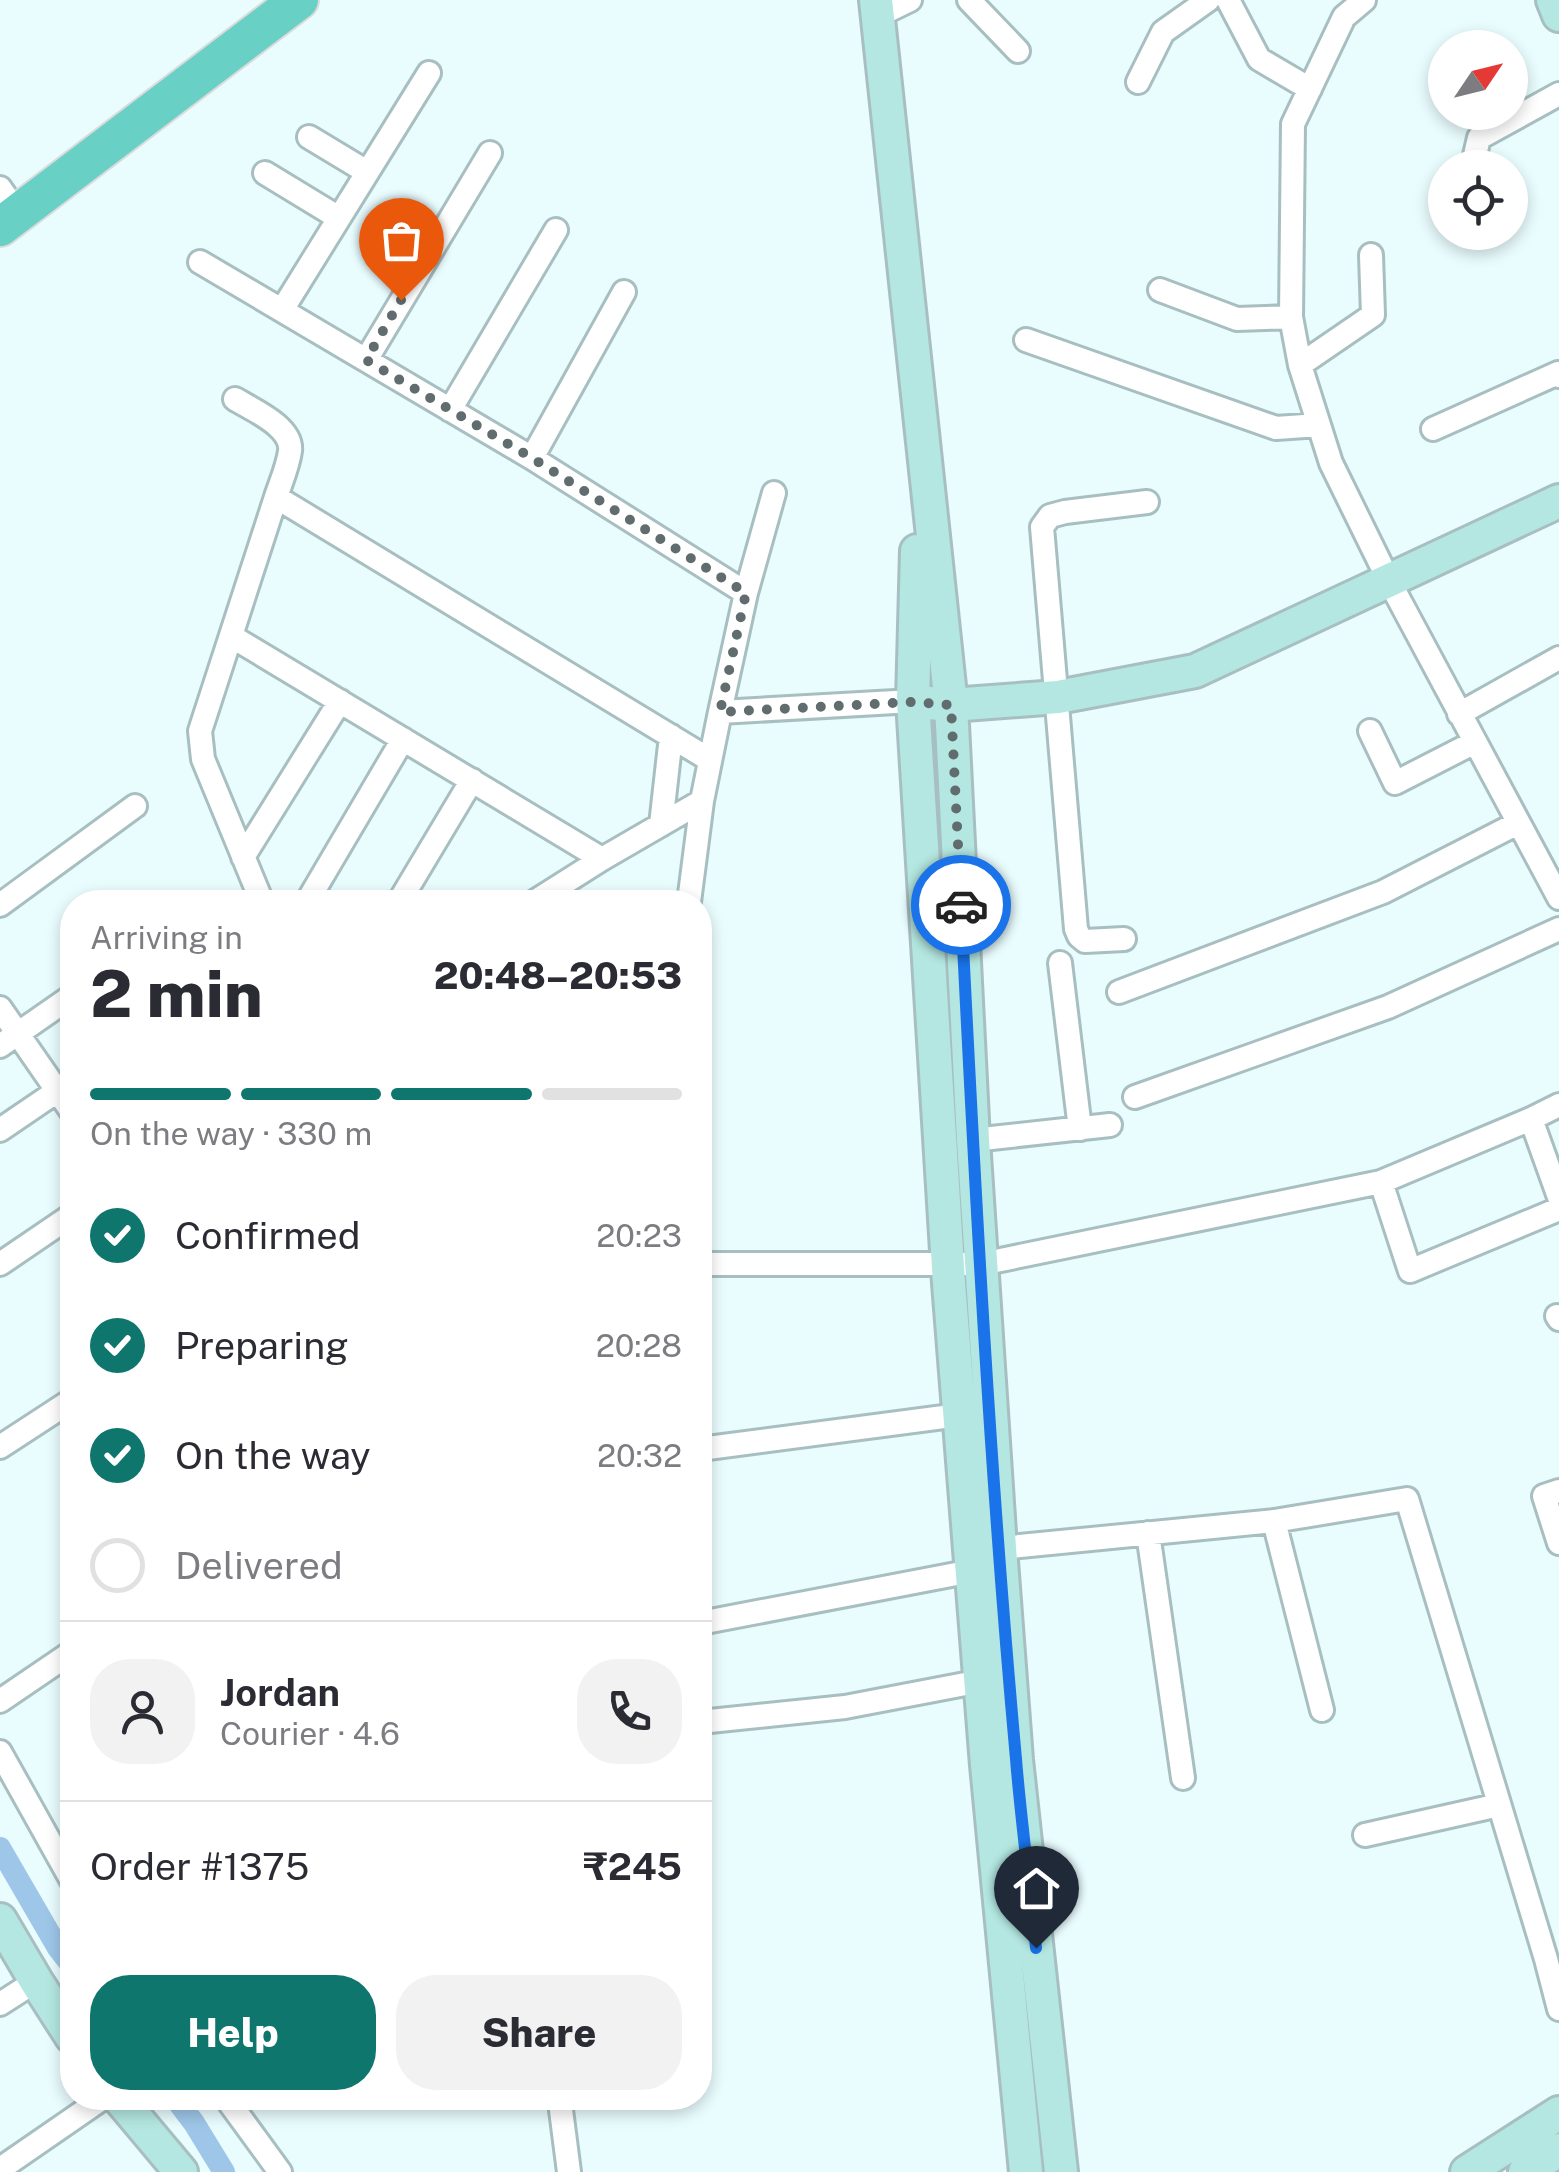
<!DOCTYPE html>
<html lang="en">
<head>
<meta charset="utf-8">
<style>
	body { margin:0; font-family:"Public Sans",sans-serif; background:#f2f2f3; color:#2b2b33; height:100vh; display:flex; flex-direction:column; font-size:38px; white-space:nowrap }
	* { box-sizing:border-box; margin:0 }
	p { font-size:32px; color:#7c7c81 }
	.icon { flex:none; width:55px; height:55px; fill:none; stroke:currentColor; stroke-width:2; stroke-linecap:round; stroke-linejoin:round }
	.map { position:relative; flex:1; overflow:hidden }
	.drawer { position:absolute; left:60px; top:890px; width:652px; height:1220px; display:flex; flex-direction:column; background:#fff; border-radius:40px; box-shadow:0 5px 15px #0003 }
	.drawer>* { flex:none }
	.needle { width:65px; rotate:55deg }
	.buttons { position:absolute; left:1428px; top:30px; display:grid; gap:20px }
	.buttons a { display:grid; place-items:center; width:100px; height:100px; border-radius:50%; background:#fff; box-shadow:0 5px 15px #0003; font-size:50px }
	.pin { position:absolute; display:grid; place-items:center; width:85px; height:85px; color:#fff; margin:-102px -42px; border-radius:50% 50% 50% 0; rotate:-45deg; box-shadow:0 0 10px #0007 }
	.pin .icon { rotate:45deg }
	.courier { position:absolute; display:grid; place-items:center; width:100px; height:100px; margin:-50px; border:8px solid #1a73e8; border-radius:50%; background:#fff; color:#222; box-shadow:0 2px 12px #0007 }
	.overview em { font-style:normal; font-weight:800 }
	.overview div { display:flex; flex-direction:column-reverse }
	.overview { display:flex; align-items:center; justify-content:space-between; height:170px; padding:0 30px }
	h1 { font-size:65px; font-weight:800; line-height:75px }
	.bar { display:grid; grid-template-columns:repeat(4,1fr); gap:15px 10px; align-content:center; height:120px; padding:0 30px }
	.bar i { height:12px; border-radius:8px; background:#e1e1e2 }
	.bar .on { background:#0f766e }
	.bar p { grid-column:span 4 }
	.line { display:flex; align-items:center; gap:25px; padding:0 30px; border-top:2px solid #e1e1e2 }
	.line div { flex:1 }
	.round { display:grid; place-items:center; flex:none; width:105px; height:105px; border-radius:40px; background:#f2f2f3 }
	ol { padding:0 30px; list-style:none }
	li { display:flex; align-items:center; gap:30px; height:110px }
	li p { margin-inline-start:auto }
	li .icon { padding:10px; border-radius:50%; background:#0f766e; color:#fff; stroke-width:4 }
	li:last-child { color:#7c7c81 }
	li i { width:55px; height:55px; border:5px solid #e1e1e2; border-radius:50% }
	.primary-button { display:flex; gap:20px; margin-top:auto; padding:20px 30px }
	.primary-button a { flex:1; height:115px; border-radius:40px; background:#0f766e; color:#fff; font-size:40px; font-weight:800; line-height:115px; text-align:center }
	.primary-button a+a { background:#f2f2f3; color:#2b2b33 }
	.map>svg:first-child { display:block }
	.lines { fill:none; stroke-linecap:round; stroke-linejoin:round }
	.canal { stroke:#9ec6e8; stroke-width:22 }
	.street-casing { stroke:#a8bfc1; stroke-width:28 }
	.secondary-casing { stroke:#a8bfc1; stroke-width:38 }
	.primary-casing { stroke:#dadbdb; stroke-width:42 }
	.street { stroke:#fff; stroke-width:22 }
	.secondary { stroke:#b4e7e1; stroke-width:32 }
	.primary { stroke:#68d0c4; stroke-width:38 }
	.done { stroke:#606c6e; stroke-width:10; stroke-dasharray:0 18 }
	.route { stroke:#1a73e8; stroke-width:12 }
</style>
</head>
<body>
<div class="map">
<svg width="1559" height="2172" viewBox="0 0 1559 2172">
	<rect width="100%" height="100%" fill="#e9fcfe"/>
	<g class="lines">
		<path class="canal" d="M 0,1848 L 58,1948 L 72,1966
			M 175,2098 L 194,2123 L 224,2172"/>
		<defs>
			<path id="street" d="M 969,0 L 1018,51
				M 1228,0 L 1259,59 L 1310,89
				M 1364,0 L 1344,17 L 1293,124 L 1291,317 L 1300,365 L 1331,463 L 1388,579 L 1559,898
				M 877,16 L 910,0
				M 1138,82 L 1163,32 L 1208,0
				M 309,137 L 367,172
				M 1472,168 L 1479,138 L 1559,94
				M 265,173 L 339,218
				M 0,188 L 7,198
				M 200,262 L 532,458 L 746,593
				M 1160,290 L 1237,319 L 1291,317
				M 282,310 L 429,73
				M 1026,340 L 1276,428 L 1319,425
				M 366,360 L 490,153
				M 1300,365 L 1373,315 L 1371,255
				M 235,399 C 253,410 293,427 290,451 C 288,466 281,482 276,497
				M 450,410 L 556,230
				M 1433,429 L 1558,373 L 1559,376
				M 532,458 L 624,292
				M 231,636 L 602,859
				M 720,712 L 746,593 L 774,493
				M 1459,714 L 1559,658
				M 1370,731 L 1395,783 L 1475,742
				M 661,825 L 671,736
				M 243,857 L 340,701
				M 262,902 L 203,759 L 200,731 L 276,497 L 710,760
				M 307,902 L 403,739
				M 399,902 L 472,780
				M 534,902 L 602,859 L 702,801
				M 689,902 L 702,801 L 720,712 L 913,701
				M 0,905 L 135,806
				M 1124,939 L 1085,941 L 1079,936 L 1076,929 L 1042,527 L 1050,516 L 1065,512 L 1147,502
				M 1060,963 L 1080,1129
				M 1119,992 L 1383,892 L 1518,823
				M 0,1008 L 72,1112
				M 0,1046 L 72,996
				M 1135,1097 L 1388,1007 L 1559,929
				M 1531,1119 L 1559,1197
				M 0,1130 L 72,1081
				M 973,1140 L 1110,1125
				M 1381,1182 L 1410,1271 L 1559,1209
				M 0,1264 L 72,1215
				M 700,1264 L 981,1264 L 1381,1182 L 1531,1119 L 1559,1105
				M 1557,1316 L 1559,1319
				M 0,1447 L 72,1400
				M 700,1449 L 959,1415
				M 1559,1491 L 1544,1496 L 1559,1543
				M 1274,1521 L 1322,1710
				M 1148,1533 L 1183,1778
				M 1000,1548 L 1274,1521 L 1407,1499 L 1546,1959 L 1559,2009
				M 700,1623 L 972,1571
				M 0,1701 L 72,1652
				M 700,1722 L 845,1707 L 981,1681
				M 0,1752 L 72,1881
				M 1365,1835 L 1499,1805
				M 0,2004 L 36,1981
				M 226,2098 L 280,2172
				M 562,2098 L 561,2110 L 569,2172
				M 0,2169 L 103,2098"/>
			<path id="secondary" d="M 876,0 L 951,705 L 973,1140 L 1000,1548 L 1016,1760 L 1061,2172
				M 1553,0 L 1559,15
				M 917,551 L 913,701 L 949,1283 L 987,1765 L 1026,2172
				M 929,703 L 951,705 L 1058,697 L 1195,671 L 1559,501
				M 0,1920 L 36,1981 L 72,2037
				M 119,2098 L 181,2172
				M 1467,2172 L 1559,2113
				M 1525,2172 L 1559,2150"/>
			<path id="primary" d="M 0,227 L 299,0"/>
		</defs>
		<use href="#street" class="street-casing"/>
		<use href="#secondary" class="secondary-casing"/>
		<use href="#primary" class="primary-casing"/>
		<use href="#street" class="street"/>
		<use href="#secondary" class="secondary"/>
		<use href="#primary" class="primary"/>
	</g>
	<g class="lines">
		<path class="done" d="M 401,300 L 366,360 L 532,458 L 746,593 L 720,712 L 913,702 L 951,705 L 961,905"/>
		<path class="route" d="M 961,905 C 975,1190 990,1475 1016,1759 C 1021,1822 1030,1885 1036,1948"/>
	</g>
</svg>
<div class="buttons">
<a><svg class="needle" viewBox="-14 -14 28 28"><path d="M0-13l5 13h-10z" fill="#e53935"/><path d="M0 13l5-13h-10z" fill="#7c7c81"/></svg></a>
<a><svg class="icon" aria-label="locate" viewBox="0 0 24 24"><circle cx="12" cy="12" r="6"/><path d="M12 2v4M12 18v4M2 12h4M18 12h4"/></svg></a>
</div>
<div class="pin" style="left:401px;top:300px;background:#ea580c"><svg class="icon" aria-label="bag" viewBox="0 0 24 24"><path d="M5 8h14l-1 12H6zM9 8a3 3 0 0 1 6 0"/></svg></div>
<div class="pin" style="left:1036px;top:1948px;background:#1f2937"><svg class="icon" aria-label="home" viewBox="0 0 24 24"><path d="M3 11l9-7 9 7M6 9v11h12V9"/></svg></div>
<div class="courier" style="left:961px;top:905px"><svg class="icon" aria-label="car" viewBox="0 0 24 24"><path d="M5 17H2v-5l4-1 3-4h7l3 4 3 1v5h-3M9 17h6M6 11h13"/><circle cx="7" cy="17" r="2"/><circle cx="17" cy="17" r="2"/></svg></div>
<section class="drawer">
<div class="overview"><div><h1>2 min</h1><p>Arriving in</p></div><em>20:48–20:53</em></div>
<div class="bar"><i class="on"></i><i class="on"></i><i class="on"></i><i></i><p>On the way · 330 m</p></div>
<ol>
<li><svg class="icon" aria-label="check" viewBox="0 0 24 24"><path d="M5 12l5 5 9-10"/></svg>Confirmed<p>20:23</p></li>
<li><svg class="icon" aria-label="check" viewBox="0 0 24 24"><path d="M5 12l5 5 9-10"/></svg>Preparing<p>20:28</p></li>
<li><svg class="icon" aria-label="check" viewBox="0 0 24 24"><path d="M5 12l5 5 9-10"/></svg>On the way<p>20:32</p></li>
<li><i></i>Delivered</li>
</ol>
<div class="line" style="height:180px"><a class="round"><svg class="icon" aria-label="person" viewBox="0 0 24 24"><circle cx="12" cy="8" r="4"/><path d="M4 21q1-7 8-7t8 7"/></svg></a><div><b>Jordan</b><p>Courier · 4.6</p></div><a class="round"><svg class="icon" aria-label="phone" viewBox="0 0 24 24"><path d="M5 4h4l2 5-3 2q2 4 5 5l2-3 5 2v4C11 20 4 13 5 4z"/></svg></a></div>
<div class="line" style="height:130px"><div>Order #1375</div><b>₹245</b></div>
<div class="primary-button"><a>Help</a><a>Share</a></div>
</section>
</div>
</body>
</html>
